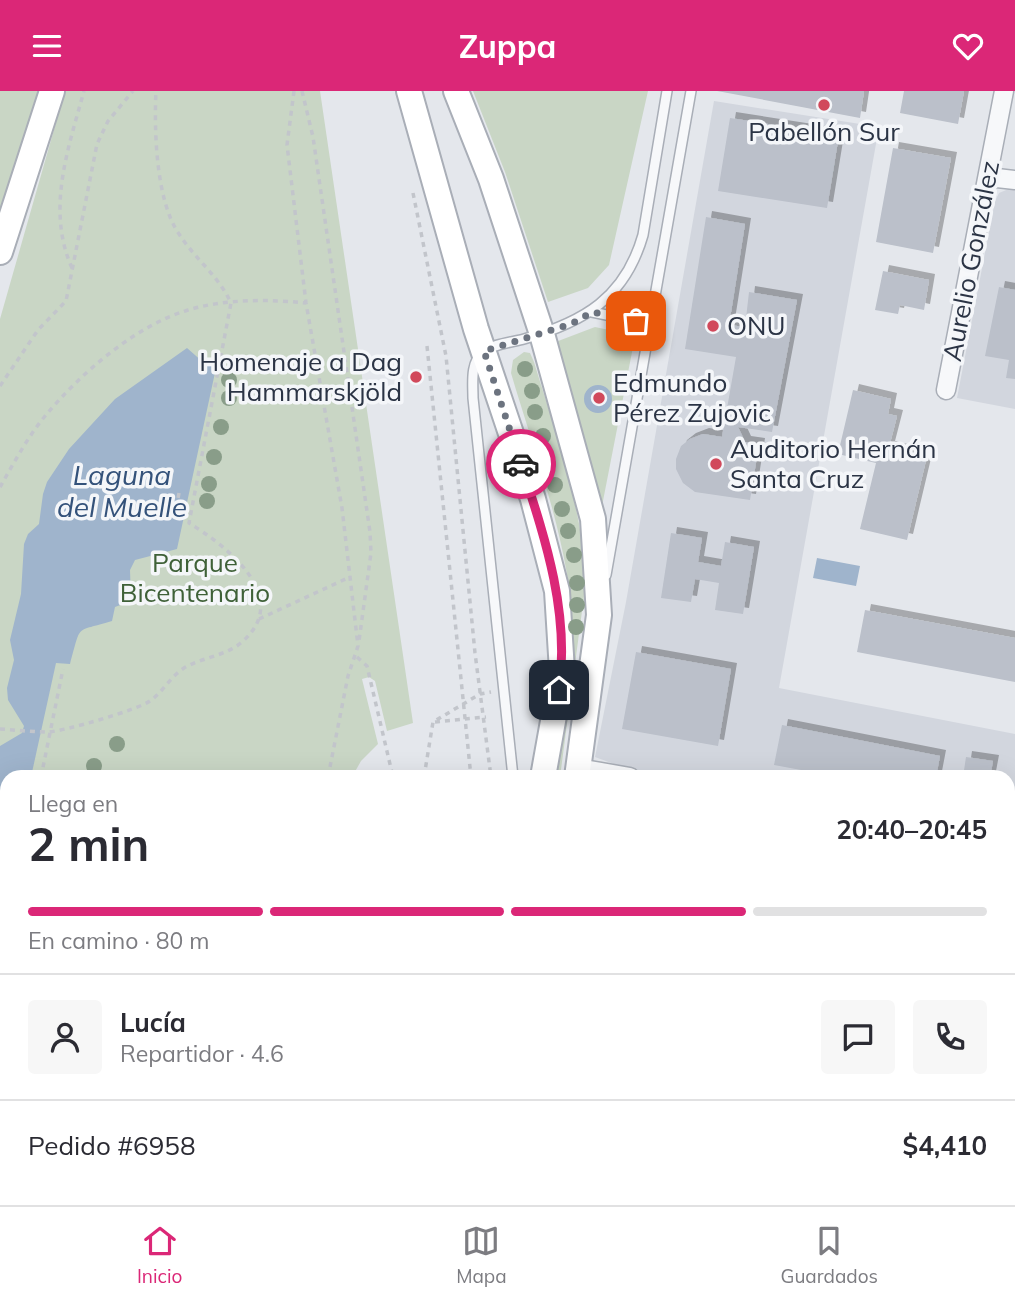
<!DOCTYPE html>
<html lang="es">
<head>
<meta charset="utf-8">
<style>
	body { margin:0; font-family:Mulish,sans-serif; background:#f7f7f7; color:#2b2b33; height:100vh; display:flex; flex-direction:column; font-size:26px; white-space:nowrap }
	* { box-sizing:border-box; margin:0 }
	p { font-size:23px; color:#7c7c81 }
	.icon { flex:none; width:38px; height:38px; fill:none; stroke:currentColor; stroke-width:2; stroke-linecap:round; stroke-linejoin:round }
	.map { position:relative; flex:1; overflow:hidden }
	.side { position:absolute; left:0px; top:679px; width:1015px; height:436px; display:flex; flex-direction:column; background:#fff; border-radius:21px 21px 0 0; box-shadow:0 7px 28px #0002 }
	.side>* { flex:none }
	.pin { position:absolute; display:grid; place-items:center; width:60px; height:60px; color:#fff; margin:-30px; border-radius:14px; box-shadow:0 4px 10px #0006 }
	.courier { position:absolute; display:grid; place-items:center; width:70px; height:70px; margin:-35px; border:5px solid #db2777; border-radius:50%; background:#fff; color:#222; box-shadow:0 2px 9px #0007 }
	.head em { font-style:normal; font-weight:700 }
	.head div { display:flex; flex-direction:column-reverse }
	.head { display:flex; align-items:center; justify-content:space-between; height:119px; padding:0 28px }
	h1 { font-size:46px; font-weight:700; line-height:52px }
	.bar { display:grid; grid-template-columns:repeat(4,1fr); gap:10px 7px; align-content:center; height:84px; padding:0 28px }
	.bar i { height:9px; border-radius:5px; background:#e1e1e2 }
	.bar .current { background:#db2777 }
	.bar p { grid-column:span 4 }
	.line { display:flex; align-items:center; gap:18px; padding:0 28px; border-top:2px solid #e1e1e2 }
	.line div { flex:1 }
	.round { display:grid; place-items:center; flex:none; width:74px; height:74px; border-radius:7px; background:#f7f7f7 }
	header { display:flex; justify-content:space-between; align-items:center; height:91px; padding:0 28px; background:#db2777; color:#fff; font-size:32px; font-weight:700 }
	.tabs { display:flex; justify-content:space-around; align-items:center; height:98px; border-top:2px solid #e1e1e2; background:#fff; font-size:19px; color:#7c7c81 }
	.tabs a { display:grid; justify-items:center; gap:4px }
	.tabs .current { color:#db2777 }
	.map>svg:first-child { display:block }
	.built { fill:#d2d6de }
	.green { fill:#c9d6c5 }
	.water { fill:#9fb4cc }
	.building { fill:#bbc0ca; filter:url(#shadow) }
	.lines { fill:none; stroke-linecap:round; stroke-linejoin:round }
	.lane-casing { stroke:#a9aeb7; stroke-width:12 }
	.street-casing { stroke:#a9aeb7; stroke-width:21 }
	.secondary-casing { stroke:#a9aeb7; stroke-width:28 }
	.primary-casing { stroke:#a3abb8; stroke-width:30 }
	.highway-casing { stroke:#8b94a3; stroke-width:35 }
	.path { stroke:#c2c5cb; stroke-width:3.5; stroke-dasharray:5 5; stroke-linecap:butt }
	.lane { stroke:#f7f8fa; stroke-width:9 }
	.street { stroke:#f7f8fa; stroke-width:18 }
	.secondary { stroke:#fff; stroke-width:24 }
	.primary { stroke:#fff; stroke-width:26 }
	.highway { stroke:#fff; stroke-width:32 }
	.tree { fill:#899d89 }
	.done { stroke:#6c737f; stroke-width:7; stroke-dasharray:0 12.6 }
	.route { stroke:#db2777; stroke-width:9 }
	.poi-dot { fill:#d1495b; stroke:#f4f6f9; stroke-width:2.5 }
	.labels { text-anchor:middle; stroke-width:7; stroke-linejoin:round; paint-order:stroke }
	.poi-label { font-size:26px; fill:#2b3445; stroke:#f4f6f9; text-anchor:start }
	.street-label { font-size:26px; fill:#2b3445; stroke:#f4f6f9 }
	.park-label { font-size:26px; fill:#3f6138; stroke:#f4f6f9 }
	.water-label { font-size:28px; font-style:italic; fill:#34527a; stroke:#f4f6f9 }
</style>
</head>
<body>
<header><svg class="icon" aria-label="menu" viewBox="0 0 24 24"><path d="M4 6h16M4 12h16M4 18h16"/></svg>Zuppa<svg class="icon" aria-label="heart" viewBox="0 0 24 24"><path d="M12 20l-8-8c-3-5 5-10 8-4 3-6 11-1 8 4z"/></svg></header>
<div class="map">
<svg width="1015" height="1114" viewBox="0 0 1015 1114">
	<defs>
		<filter id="shadow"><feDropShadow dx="6" dy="-6" stdDeviation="0" flood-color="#0004"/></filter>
	</defs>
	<rect width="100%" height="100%" fill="#e4e7ec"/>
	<path class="built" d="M 714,10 L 879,36 L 779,597 L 1015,643 L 1015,795 L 1008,788 L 1008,686 L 676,686 L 625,677 L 595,666 L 626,511 Z
		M 1011,97 L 1015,98 L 1015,318 L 957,307 L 995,110 L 999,102 Z"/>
	<path class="green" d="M 0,0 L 41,0 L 0,133 Z
		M 65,0 L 320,0 L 413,632 L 387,640 L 375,590 L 369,586 L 362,588 L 378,653 L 361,670 L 352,686 L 7,686 L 7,997 L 0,992 L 0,228 Z
		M 473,0 L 648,0 L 609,174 L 588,197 L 548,211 L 505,81 Z
		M 595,236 L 623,242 L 633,256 L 602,415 L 553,252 Z
		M 524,261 L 530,262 L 534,271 C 556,343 582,415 586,490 L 560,686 L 552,686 C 560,639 572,591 572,542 C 573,461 534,361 511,282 L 513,269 Z
		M 0,1042 L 7,1047 L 7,1108 L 97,1108 L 106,1114 L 0,1114 Z
		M 174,1108 L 386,1108 L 385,1114 L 184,1114 Z"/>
	<path class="water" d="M 187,257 L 204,272 L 216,277 L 177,458 L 135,469 L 130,479 L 131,510 L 115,516 L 112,530 C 74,542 82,531 70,573 L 56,572 L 31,686 L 7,686 L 7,792 L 0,824 L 0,655 L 22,642 L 24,635 L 8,609 L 7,597 L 14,569 L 10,549 L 21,503 L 24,453 L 28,443 L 39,433 L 43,403 L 47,391 L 69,358 L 115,308 Z
		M584 308a14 14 0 1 1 28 0a14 14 0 1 1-28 0Z
		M 817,467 L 860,475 L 856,495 L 813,487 Z"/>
	<path class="building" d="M 717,0 L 864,0 L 860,27 Z
		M 904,0 L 964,0 L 958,33 L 900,22 Z
		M 730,27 L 839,44 L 827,117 L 718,100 Z
		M 893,57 L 951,67 L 933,162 L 876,151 Z
		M 706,126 L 745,133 L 729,234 L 745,236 L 749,201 L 797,209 L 772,341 L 738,336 L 745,351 L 759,353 L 750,409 L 695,401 L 683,392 L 676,378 L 676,368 L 681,355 L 690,348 L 703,343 L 722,346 L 736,266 L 685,258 Z
		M 883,180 L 929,189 L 924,219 L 900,214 L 898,223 L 875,219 Z
		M 999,196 L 1015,199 L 1015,288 L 1006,287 L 1009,269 L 985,265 Z
		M 853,299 L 891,308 L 888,323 L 897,325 L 889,356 L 927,365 L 907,449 L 860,438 L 876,372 L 838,363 Z
		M 671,442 L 702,447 L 698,471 L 721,475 L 725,451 L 754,456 L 743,523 L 715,519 L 719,492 L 695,488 L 691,511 L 661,507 Z
		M 865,519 L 1015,547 L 1015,591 L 857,561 Z
		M 636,561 L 731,578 L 718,655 L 622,638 Z
		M 782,634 L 940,665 L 936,686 L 839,686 L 774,674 Z
		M 966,666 L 993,670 L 990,686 L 963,686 Z
		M 1008,1033 L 1015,1045 L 1015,1062 L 1008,1066 Z"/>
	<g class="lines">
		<defs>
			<path id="lane" d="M 592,221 L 650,233
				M 606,484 L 691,0
				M 513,686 L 473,307 C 473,292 470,272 483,261 C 492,253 513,251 524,248 C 584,231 625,207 643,144 L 667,0"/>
			<path id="street" d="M 988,86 L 1015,89
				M 946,299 L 1004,0
				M 578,677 L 630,686
				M 1008,798 L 1015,806"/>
			<path id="secondary" d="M 409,0 L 476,238 L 533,408 L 557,500 L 562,580 L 543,686
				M 456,0 L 491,88 L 542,243 L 593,428 L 599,524 L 577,686
				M 0,161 L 52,0
				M 570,1108 L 571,1114
				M 598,1108 L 600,1114"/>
			<path id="primary" d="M 1008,888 L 1015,881
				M 1008,922 L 1015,915
				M 749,1114 L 758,1108
				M 812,1114 L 818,1108"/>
			<path id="highway" d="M 0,1020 L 7,1025
				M 121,1108 L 130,1114"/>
		</defs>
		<use href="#lane" class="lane-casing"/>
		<use href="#street" class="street-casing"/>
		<use href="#secondary" class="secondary-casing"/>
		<use href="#primary" class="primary-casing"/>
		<use href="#highway" class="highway-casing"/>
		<path class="path" d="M 294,0 L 287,54 L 306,212 L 342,417 L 358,555 L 348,585 L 328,686
			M 302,0 L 313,46 L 370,441 L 371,462 L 359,550
			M 413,102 L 446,265 L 475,562 L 491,686
			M 72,177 C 46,119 68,58 84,0
			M 427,255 L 471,686
			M 0,295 L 38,239 L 66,210 L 97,53 L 108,30 L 133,0
			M 0,396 C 14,372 28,345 46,324 C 81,282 135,235 188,219 C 224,208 269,208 306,212
			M 179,402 L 176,418 L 190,421
			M 259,528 L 350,486
			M 357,566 L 367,575 L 393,686
			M 435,631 L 486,626
			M 0,638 C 16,639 32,641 48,641 C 65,640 137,619 150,610 C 163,601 170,586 184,577 C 203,566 226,565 242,551 C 294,506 225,454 189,432 L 231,212 C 218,184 195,168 179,143 C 156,110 154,40 156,0
			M 41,686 L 63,578
			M 424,686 L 433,631 L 480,603 L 491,601
			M 0,880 L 7,846
			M 463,1108 L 464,1114
			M 494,1114 L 496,1108"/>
		<use href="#lane" class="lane"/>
		<use href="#street" class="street"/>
		<use href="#secondary" class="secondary"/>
		<use href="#primary" class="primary"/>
		<use href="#highway" class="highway"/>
	</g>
	<g class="tree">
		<circle cx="525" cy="278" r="8"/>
		<circle cx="229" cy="289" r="8"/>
		<circle cx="532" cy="300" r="8"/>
		<circle cx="229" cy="307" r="8"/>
		<circle cx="535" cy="321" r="8"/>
		<circle cx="221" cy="336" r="8"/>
		<circle cx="543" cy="345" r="8"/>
		<circle cx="214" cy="366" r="8"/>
		<circle cx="548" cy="373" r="8"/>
		<circle cx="209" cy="393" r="8"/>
		<circle cx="555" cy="394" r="8"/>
		<circle cx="207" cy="410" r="8"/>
		<circle cx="562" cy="418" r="8"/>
		<circle cx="568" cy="440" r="8"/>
		<circle cx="574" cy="464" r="8"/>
		<circle cx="577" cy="492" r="8"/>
		<circle cx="577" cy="514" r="8"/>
		<circle cx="576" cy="536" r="8"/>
		<circle cx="117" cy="653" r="8"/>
		<circle cx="94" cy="675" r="8"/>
	</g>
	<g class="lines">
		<path class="done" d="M 521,373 L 484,260 L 571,233 L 592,221 L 636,230"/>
		<path class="route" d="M 521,373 C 545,447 570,521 559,599"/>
	</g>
	<g class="poi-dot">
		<circle cx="824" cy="14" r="7"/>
		<circle cx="713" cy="235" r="7"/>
		<circle cx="416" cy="286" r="7"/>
		<circle cx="599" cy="307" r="7"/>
		<circle cx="716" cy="373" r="7"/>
	</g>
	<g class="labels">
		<g class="poi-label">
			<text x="824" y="50" text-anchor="middle">Pabellón Sur</text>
			<text x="727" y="244">ONU</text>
			<text x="402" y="280" text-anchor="end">Homenaje a Dag<tspan x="402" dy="30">Hammarskjöld</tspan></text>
			<text x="613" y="301">Edmundo<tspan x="613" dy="30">Pérez Zujovic</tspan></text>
			<text x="730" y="367">Auditorio Hernán<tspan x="730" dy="30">Santa Cruz</tspan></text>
		</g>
		<g class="street-label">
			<text transform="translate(971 170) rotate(-79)" y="9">Aurelio González</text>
		</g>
		<g class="park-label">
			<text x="195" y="481">Parque<tspan x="195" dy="30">Bicentenario</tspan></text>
		</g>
		<g class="water-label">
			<text x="122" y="394">Laguna<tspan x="122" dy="32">del Muelle</tspan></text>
		</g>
	</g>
</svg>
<div class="pin" style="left:636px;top:230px;background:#ea580c"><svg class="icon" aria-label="bag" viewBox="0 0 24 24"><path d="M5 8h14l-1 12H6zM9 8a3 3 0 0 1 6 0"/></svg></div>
<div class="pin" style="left:559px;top:599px;background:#1f2937"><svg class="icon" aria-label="home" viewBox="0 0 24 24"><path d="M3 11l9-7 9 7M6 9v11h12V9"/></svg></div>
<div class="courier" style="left:521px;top:373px"><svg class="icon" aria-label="car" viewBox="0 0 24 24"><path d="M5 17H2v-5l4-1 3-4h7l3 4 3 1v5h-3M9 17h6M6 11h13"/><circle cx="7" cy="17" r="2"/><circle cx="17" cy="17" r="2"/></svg></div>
<section class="side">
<div class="head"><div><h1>2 min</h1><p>Llega en</p></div><em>20:40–20:45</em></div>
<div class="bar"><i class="current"></i><i class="current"></i><i class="current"></i><i></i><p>En camino · 80 m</p></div>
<div class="line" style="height:126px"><a class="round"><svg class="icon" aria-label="person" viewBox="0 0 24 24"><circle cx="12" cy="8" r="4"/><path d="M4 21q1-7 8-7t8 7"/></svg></a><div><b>Lucía</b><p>Repartidor · 4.6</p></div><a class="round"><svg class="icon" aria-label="chat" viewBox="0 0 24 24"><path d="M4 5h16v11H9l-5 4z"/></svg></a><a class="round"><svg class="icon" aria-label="phone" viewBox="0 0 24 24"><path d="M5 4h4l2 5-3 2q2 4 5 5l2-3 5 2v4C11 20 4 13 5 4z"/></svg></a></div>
<div class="line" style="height:91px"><div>Pedido #6958</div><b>$4,410</b></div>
</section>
</div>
<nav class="tabs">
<a class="current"><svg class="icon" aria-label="home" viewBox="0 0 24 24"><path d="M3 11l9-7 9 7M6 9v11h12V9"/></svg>Inicio</a>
<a><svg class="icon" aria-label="map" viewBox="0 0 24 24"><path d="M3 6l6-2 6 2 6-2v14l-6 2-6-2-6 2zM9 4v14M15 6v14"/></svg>Mapa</a>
<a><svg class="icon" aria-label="saved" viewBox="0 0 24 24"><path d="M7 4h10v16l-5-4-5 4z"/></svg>Guardados</a>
</nav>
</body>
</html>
